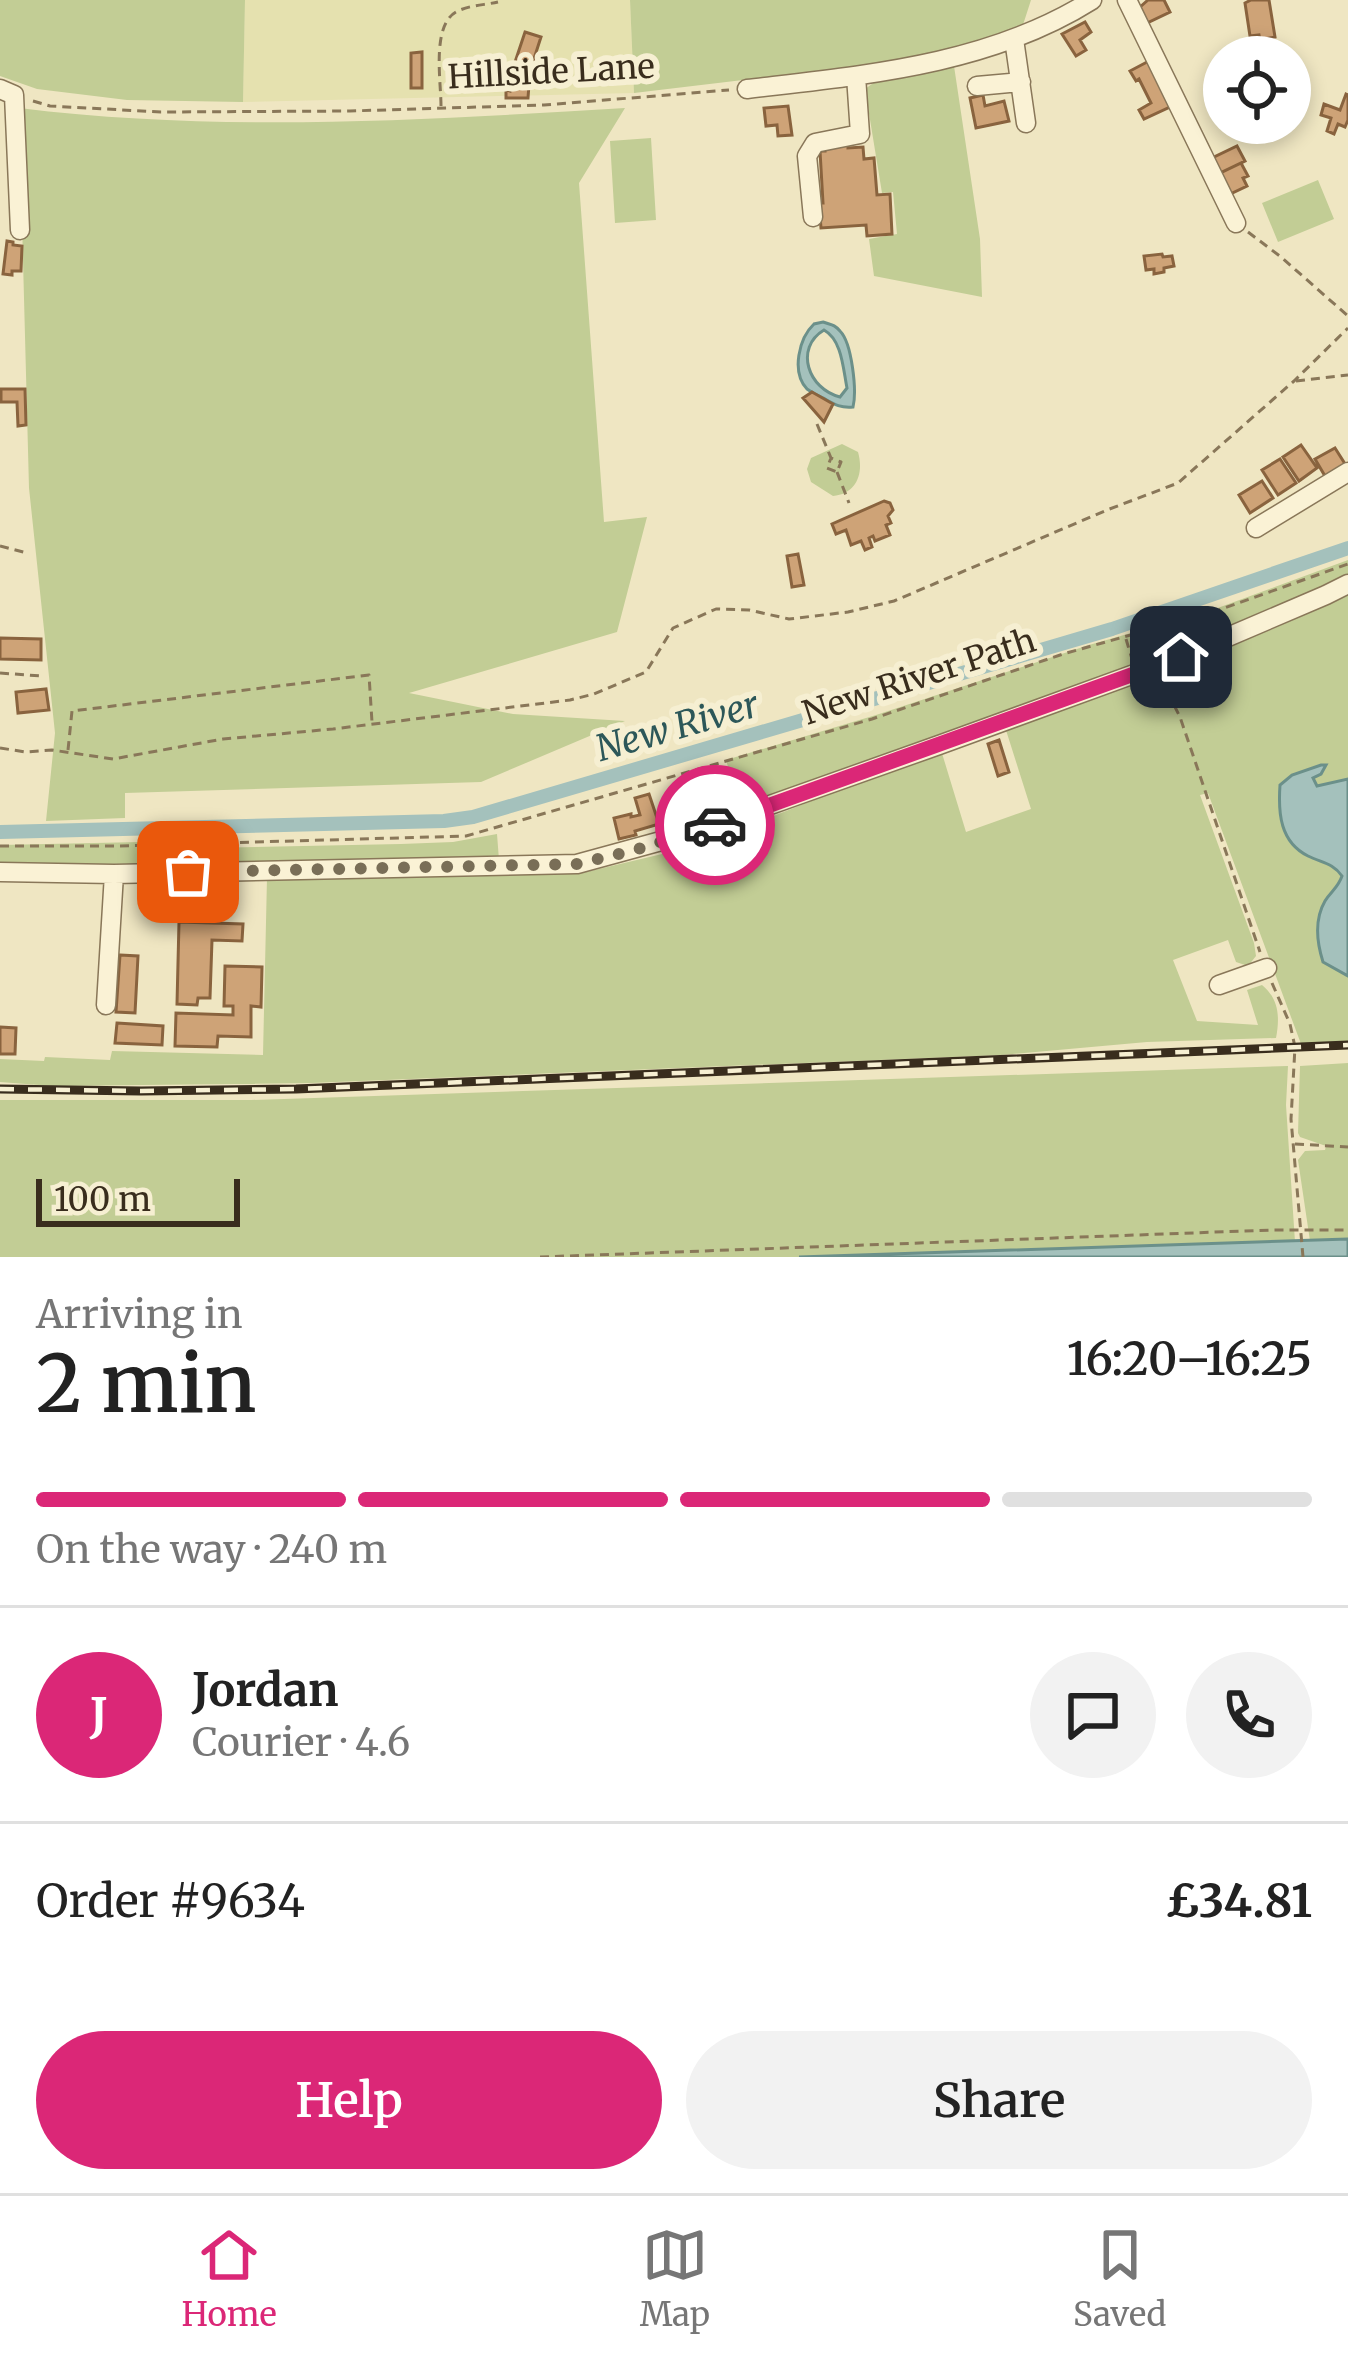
<!DOCTYPE html>
<html lang="en">
<head>
<meta charset="utf-8">
<style>
	body { margin:0; font-family:Merriweather,serif; background:#f2f2f2; color:#222; height:100vh; display:flex; flex-direction:column; font-size:45px; white-space:nowrap }
	* { box-sizing:border-box; margin:0 }
	p { font-size:39px; color:#767676 }
	.icon { flex:none; width:66px; height:66px; fill:none; stroke:currentColor; stroke-width:2; stroke-linecap:round; stroke-linejoin:round }
	.map { position:relative; height:1257px; overflow:hidden }
	.details { display:flex; flex-direction:column; background:#fff; flex:1 }
	.details>* { flex:none }
	.controls { position:absolute; left:1203px; top:36px; display:grid; gap:24px }
	.controls a { display:grid; place-items:center; width:108px; height:108px; border-radius:50%; background:#fff; box-shadow:0 6px 18px #0003; font-size:60px }
	.scale { position:absolute; left:36px; bottom:30px; width:204px; box-sizing:border-box; padding-left:12px; border:6px solid #392d1d; border-top:0; font-size:33px; line-height:42px; white-space:nowrap; color:#392d1d; -webkit-text-stroke:9px #f6efd2; paint-order:stroke }
	.pin { position:absolute; display:grid; place-items:center; width:102px; height:102px; color:#fff; margin:-51px; border-radius:24px; box-shadow:0 6px 18px #0006 }
	.courier { position:absolute; display:grid; place-items:center; width:120px; height:120px; margin:-60px; border:9px solid #db2777; border-radius:50%; background:#fff; color:#222; box-shadow:0 3px 15px #0007 }
	.overview em { font-style:normal; font-weight:600 }
	.overview div { display:flex; flex-direction:column-reverse }
	.overview { display:flex; align-items:center; justify-content:space-between; height:204px; padding:0 36px }
	h1 { font-size:78px; font-weight:600; line-height:90px }
	.bar { display:grid; grid-template-columns:repeat(4,1fr); gap:18px 12px; align-content:center; height:144px; padding:0 36px }
	.bar i { height:15px; border-radius:9px; background:#e0e0e0 }
	.bar .selected { background:#db2777 }
	.bar p { grid-column:span 4 }
	.line { display:flex; align-items:center; gap:30px; padding:0 36px; border-top:3px solid #e0e0e0 }
	.line div { flex:1 }
	.round { display:grid; place-items:center; flex:none; width:126px; height:126px; border-radius:63px; background:#f2f2f2 }
	.action { display:flex; gap:24px; margin-top:auto; padding:24px 36px }
	.action a { flex:1; height:138px; border-radius:72px; background:#db2777; color:#fff; font-size:48px; font-weight:600; line-height:138px; text-align:center }
	.action a+a { background:#f2f2f2; color:#222 }
	.dock { display:flex; justify-content:space-around; align-items:center; height:168px; border-top:3px solid #e0e0e0; background:#fff; font-size:33px; color:#767676 }
	.dock a { display:grid; justify-items:center; gap:6px }
	.dock .selected { color:#db2777 }
	.map>svg:first-child { display:block }
	.farmland { fill:#e5e1af }
	.green { fill:#c2cd95 }
	.water { fill:#a4c1bc; stroke:#6b908a; stroke-width:3; fill-rule:evenodd }
	.lines { fill:none; stroke-linecap:round; stroke-linejoin:round }
	.canal { stroke:#a4c1bc; stroke-width:14 }
	.building { fill:#cea377; stroke:#89633e; stroke-width:3 }
	.minor-casing { stroke:#897759; stroke-width:21 }
	.path { stroke:#897759; stroke-width:3; stroke-dasharray:9 6; stroke-linecap:butt }
	.minor { stroke:#faf2d5; stroke-width:18 }
	.rail-casing { stroke:#392d1d; stroke-width:9 }
	.rail { stroke:#f6efd2; stroke-width:4.5; stroke-dasharray:14; stroke-linecap:butt }
	.done { stroke:#796e57; stroke-width:12; stroke-dasharray:0 21.6 }
	.route { stroke:#db2777; stroke-width:15 }
	.labels { text-anchor:middle; stroke-width:12; stroke-linejoin:round; paint-order:stroke }
	.street-label { font-size:33px; fill:#392d1d; stroke:#f6efd2 }
	.water-label { font-size:36px; font-style:italic; fill:#2c5759; stroke:#f6efd2 }
</style>
</head>
<body>
<div class="map">
<svg width="1348" height="1257" viewBox="0 0 1348 1257">
	<rect width="100%" height="100%" fill="#efe6c2"/>
	<path class="farmland" d="M 245,0 L 630,0 L 634,93 L 243,102 Z"/>
	<path class="green" d="M 0,0 L 245,0 L 243,102 L 127,100 L 37,89 L 0,76 Z
		M 630,0 L 1031,0 L 1021,31 L 989,43 L 885,63 L 634,93 Z
		M 954,66 L 980,239 L 982,297 L 874,276 L 869,239 L 897,234 L 893,192 L 882,193 L 865,89 L 883,76 Z
		M 19,108 C 220,133 424,120 625,108 L 579,183 L 604,522 L 647,517 L 617,632 L 409,693 L 513,714 L 625,721 L 481,782 L 125,793 L 125,818 L 46,821 L 55,733 L 29,488 Z
		M 651,138 L 656,220 L 615,223 L 610,141 Z
		M 1318,180 L 1334,219 L 1278,242 L 1262,203 Z
		M 842,444 L 858,452 C 864,473 857,494 833,496 L 811,482 L 807,469 L 811,458 Z
		M 1348,560 L 1348,579 L 1202,642 L 741,812 L 726,760 L 876,715 L 1089,645 L 1215,609 Z
		M 1348,591 L 1348,779 L 1317,787 L 1312,778 L 1321,765 L 1307,770 L 1308,856 L 1336,868 L 1342,876 L 1338,888 L 1324,902 L 1323,962 L 1348,976 L 1348,1042 L 1301,1044 L 1208,793 L 1200,795 L 1254,943 L 1256,956 L 1248,966 L 1236,962 L 1228,940 L 1173,960 L 1197,1021 L 1258,1025 L 1247,990 L 1262,985 C 1279,999 1280,1017 1276,1038 L 1147,1042 L 1001,1055 L 311,1083 L 52,1086 L 0,1082 L 0,1059 L 44,1061 L 45,1057 L 110,1060 L 112,1051 L 263,1055 L 267,878 L 582,873 L 700,845 L 941,750 L 966,832 L 1031,809 L 1005,727 L 1160,673 L 1267,631 Z
		M 497,834 L 499,860 L 0,865 L 0,845 L 141,842 L 207,848 L 401,844 L 453,842 Z
		M 1348,1063 L 1348,1239 L 1310,1241 L 1298,1160 L 1305,1151 L 1325,1150 L 1326,1146 L 1300,1137 L 1298,1133 L 1300,1066 Z
		M 1288,1066 L 1286,1105 L 1295,1242 L 799,1257 L 0,1257 L 0,1100 L 251,1100 Z"/>
	<path class="water" d="M 823,322 C 831,325 834,324 840,331 C 852,343 857,391 853,407 C 841,408 835,405 825,399 C 820,397 811,392 807,389 C 791,372 799,338 814,324 ZM 824,330 C 842,340 843,368 847,388 L 840,397 C 808,389 794,348 824,330 Z
		M 1321,765 L 1326,765 L 1321,774 L 1313,778 L 1317,786 L 1348,779 L 1348,976 L 1323,962 C 1317,943 1314,920 1325,901 C 1331,891 1338,888 1342,876 C 1333,863 1322,863 1308,856 C 1280,842 1278,813 1280,785 L 1292,775 Z
		M 1348,1239 L 1348,1257 L 799,1257 Z"/>
	<g class="lines">
		<path class="canal" d="M 0,832 L 444,821 L 473,817 L 1112,629 L 1348,548"/>
	</g>
	<path class="building" d="M 1148,0 L 1164,0 L 1170,12 L 1147,23 L 1139,8 Z
		M 1251,0 L 1269,0 L 1275,37 L 1260,40 L 1259,35 L 1250,36 L 1245,3 Z
		M 1085,22 L 1091,32 L 1080,40 L 1086,50 L 1076,56 L 1062,34 Z
		M 525,32 L 541,37 L 530,71 L 528,98 L 506,98 L 506,90 L 510,91 L 512,71 Z
		M 422,52 L 422,88 L 411,88 L 411,53 Z
		M 1149,61 L 1172,106 L 1144,119 L 1139,110 L 1151,103 L 1139,79 L 1136,81 L 1130,71 Z
		M 1346,94 L 1348,95 L 1348,120 L 1345,127 L 1338,124 L 1334,134 L 1327,131 L 1331,118 L 1321,115 L 1324,104 L 1340,110 Z
		M 983,95 L 985,106 L 1004,101 L 1009,121 L 976,128 L 970,98 Z
		M 788,106 L 792,135 L 778,136 L 777,125 L 766,126 L 764,108 Z
		M 848,143 L 848,148 L 863,147 L 864,159 L 874,158 L 877,195 L 890,194 L 892,234 L 867,236 L 866,225 L 821,228 L 819,203 L 823,203 L 820,151 L 825,151 L 825,145 Z
		M 1237,146 L 1245,161 L 1216,175 L 1208,160 Z
		M 1241,163 L 1248,176 L 1243,178 L 1247,186 L 1226,196 L 1216,175 Z
		M 7,241 L 13,242 L 13,245 L 22,246 L 21,271 L 12,271 L 12,275 L 3,274 Z
		M 1162,254 L 1163,257 L 1172,256 L 1174,266 L 1164,268 L 1164,272 L 1154,274 L 1154,269 L 1146,270 L 1144,256 Z
		M 1,389 L 25,389 L 26,425 L 18,426 L 17,402 L 1,402 Z
		M 812,392 L 833,404 L 824,422 L 803,398 Z
		M 1301,445 L 1317,468 L 1299,481 L 1283,457 Z
		M 1335,448 L 1347,467 L 1325,476 L 1315,459 Z
		M 1280,459 L 1296,483 L 1278,495 L 1262,470 Z
		M 1262,481 L 1273,498 L 1250,513 L 1239,495 Z
		M 884,501 L 890,503 L 893,510 L 888,516 L 891,523 L 886,525 L 890,535 L 875,541 L 873,536 L 869,538 L 872,547 L 865,550 L 861,541 L 851,545 L 846,530 L 836,534 L 832,524 Z
		M 798,554 L 804,585 L 792,587 L 787,556 Z
		M 0,638 L 41,639 L 41,660 L 0,659 Z
		M 46,689 L 49,710 L 18,713 L 16,692 Z
		M 999,740 L 1009,772 L 998,776 L 988,744 Z
		M 649,794 L 659,824 L 635,831 L 636,835 L 619,839 L 614,818 L 631,814 L 631,817 L 640,815 L 635,798 Z
		M 179,922 L 243,924 L 242,941 L 212,940 L 210,998 L 198,998 L 197,1005 L 177,1004 Z
		M 120,955 L 138,956 L 135,1013 L 116,1012 Z
		M 225,966 L 262,967 L 261,1007 L 251,1006 L 251,1037 L 218,1036 L 217,1047 L 175,1046 L 176,1013 L 233,1015 L 233,1006 L 224,1006 Z
		M 117,1023 L 163,1026 L 162,1045 L 115,1043 Z
		M 0,1027 L 16,1028 L 15,1054 L 0,1054 Z"/>
	<g class="lines">
		<defs>
			<path id="minor" d="M 1127,0 L 1236,223
				M 1014,39 L 1026,123
				M 977,86 L 1021,82
				M 0,89 L 14,95 L 20,230
				M 747,89 C 865,75 989,65 1092,0
				M 813,217 L 807,156 L 815,143 L 860,134 L 856,76
				M 1256,528 L 1348,472
				M 0,872 L 114,874 L 577,864 L 694,832 L 939,745 L 1181,657 L 1326,595 L 1348,584
				M 1219,985 L 1267,968
				M 106,1005 L 114,874"/>
		</defs>
		<use href="#minor" class="minor-casing"/>
		<path class="path" d="M 33,101 L 50,106 L 161,112 L 350,111 L 544,105 L 729,90
			M 441,106 C 441,80 431,23 458,11 C 470,5 485,5 498,2
			M 1248,232 L 1281,257 L 1348,316
			M 1296,381 L 1348,375
			M 817,424 L 831,458 L 841,462 L 837,472 L 827,468 L 831,458
			M 837,472 L 849,503
			M 0,546 L 27,553
			M 1126,639 L 1132,659
			M 0,673 L 41,676
			M 1161,679 L 1180,717 L 1260,952
			M 0,748 L 26,752 L 52,750 L 113,759 L 223,739 L 333,729 L 570,700 L 594,694 L 646,672 L 673,628 L 716,609 L 749,610 L 789,619 L 848,612 L 894,601 L 1107,510 L 1178,483 L 1294,381 L 1348,328
			M 68,750 L 72,711 L 369,675 L 372,722
			M 0,846 L 116,846 L 466,836 L 872,719 L 1063,654 L 1216,611 L 1348,564
			M 1272,983 L 1290,1024 L 1295,1047 L 1291,1119 L 1303,1257
			M 1295,1144 L 1348,1147
			M 540,1257 L 1272,1230 L 1348,1230"/>
		<use href="#minor" class="minor"/>
		<defs>
			<path id="rail" d="M 0,1089 L 141,1091 L 296,1089 L 1348,1045"/>
		</defs>
		<use href="#rail" class="rail-casing"/>
		<use href="#rail" class="rail"/>
	</g>
	<g class="lines">
		<path class="done" d="M 188,872 L 577,864 L 635,850 L 715,825"/>
		<path class="route" d="M 715,825 L 1181,657"/>
	</g>
	<g class="labels">
		<g class="street-label">
			<text transform="translate(551 71) rotate(-3)" y="12">Hillside Lane</text>
			<text transform="translate(919 676) rotate(-18)" y="12">New River Path</text>
		</g>
		<g class="water-label">
			<text transform="translate(677 726) rotate(-16)" y="13">New River</text>
		</g>
	</g>
</svg>
<div class="controls">
<a><svg class="icon" aria-label="locate" viewBox="0 0 24 24"><circle cx="12" cy="12" r="6"/><path d="M12 2v4M12 18v4M2 12h4M18 12h4"/></svg></a>
</div>
<div class="scale">100 m</div>
<div class="pin" style="left:188px;top:872px;background:#ea580c"><svg class="icon" aria-label="bag" viewBox="0 0 24 24"><path d="M5 8h14l-1 12H6zM9 8a3 3 0 0 1 6 0"/></svg></div>
<div class="pin" style="left:1181px;top:657px;background:#1f2937"><svg class="icon" aria-label="home" viewBox="0 0 24 24"><path d="M3 11l9-7 9 7M6 9v11h12V9"/></svg></div>
<div class="courier" style="left:715px;top:825px"><svg class="icon" aria-label="car" viewBox="0 0 24 24"><path d="M5 17H2v-5l4-1 3-4h7l3 4 3 1v5h-3M9 17h6M6 11h13"/><circle cx="7" cy="17" r="2"/><circle cx="17" cy="17" r="2"/></svg></div>
</div>
<section class="details">
<div class="overview"><div><h1>2 min</h1><p>Arriving in</p></div><em>16:20–16:25</em></div>
<div class="bar"><i class="selected"></i><i class="selected"></i><i class="selected"></i><i></i><p>On the way · 240 m</p></div>
<div class="line" style="height:216px"><b class="round" style="background:#db2777;color:#fff">J</b><div><b>Jordan</b><p>Courier · 4.6</p></div><a class="round"><svg class="icon" aria-label="chat" viewBox="0 0 24 24"><path d="M4 5h16v11H9l-5 4z"/></svg></a><a class="round"><svg class="icon" aria-label="phone" viewBox="0 0 24 24"><path d="M5 4h4l2 5-3 2q2 4 5 5l2-3 5 2v4C11 20 4 13 5 4z"/></svg></a></div>
<div class="line" style="height:156px"><div>Order #9634</div><b>£34.81</b></div>
<div class="action"><a>Help</a><a>Share</a></div>
</section>
<nav class="dock">
<a class="selected"><svg class="icon" aria-label="home" viewBox="0 0 24 24"><path d="M3 11l9-7 9 7M6 9v11h12V9"/></svg>Home</a>
<a><svg class="icon" aria-label="map" viewBox="0 0 24 24"><path d="M3 6l6-2 6 2 6-2v14l-6 2-6-2-6 2zM9 4v14M15 6v14"/></svg>Map</a>
<a><svg class="icon" aria-label="saved" viewBox="0 0 24 24"><path d="M7 4h10v16l-5-4-5 4z"/></svg>Saved</a>
</nav>
</body>
</html>
